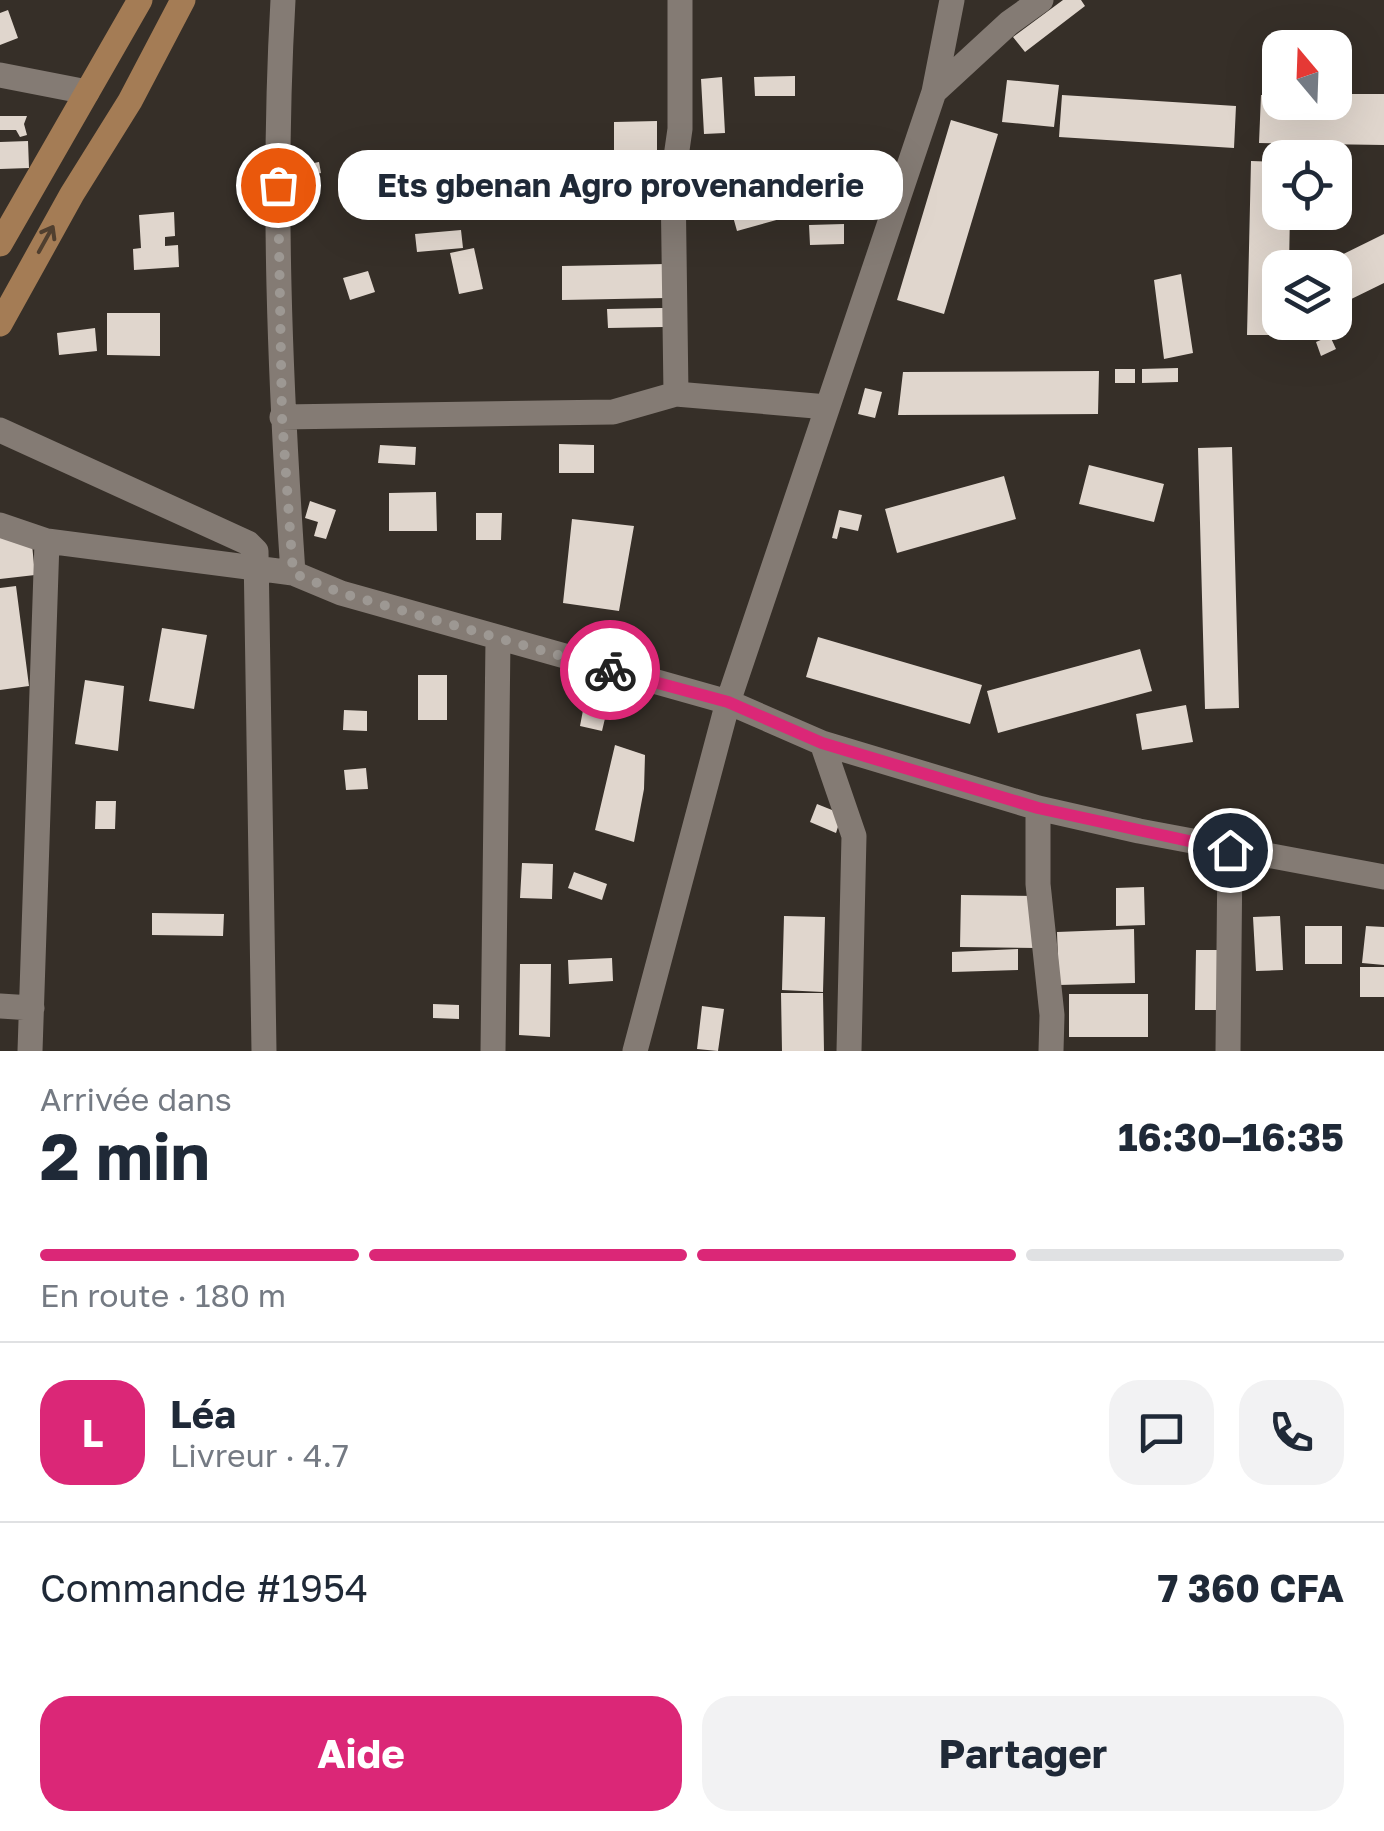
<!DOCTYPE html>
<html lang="fr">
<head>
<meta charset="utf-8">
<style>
	body { margin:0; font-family:"Golos Text",sans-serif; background:#f2f2f3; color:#1f2937; height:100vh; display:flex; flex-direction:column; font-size:38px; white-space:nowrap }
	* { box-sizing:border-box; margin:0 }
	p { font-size:32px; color:#747a83 }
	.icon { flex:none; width:55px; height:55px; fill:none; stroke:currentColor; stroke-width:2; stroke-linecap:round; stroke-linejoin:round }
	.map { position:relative; height:1051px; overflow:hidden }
	.sheet { display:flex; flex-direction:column; background:#fff; flex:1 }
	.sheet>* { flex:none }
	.needle { width:65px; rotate:341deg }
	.fabs { position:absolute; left:1262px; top:30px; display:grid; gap:20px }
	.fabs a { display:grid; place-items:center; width:90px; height:90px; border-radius:20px; background:#fff; box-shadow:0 10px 40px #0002; font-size:50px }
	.pin { position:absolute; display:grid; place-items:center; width:85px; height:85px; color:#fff; margin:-42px; border:5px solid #fff; border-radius:50%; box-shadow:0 2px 10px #0007 }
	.courier { position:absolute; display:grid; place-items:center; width:100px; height:100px; margin:-50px; border:8px solid #db2777; border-radius:50%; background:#fff; color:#222; box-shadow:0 2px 12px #0007 }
	.bubble { position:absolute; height:70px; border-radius:30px; background:#fff; box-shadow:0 10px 40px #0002; font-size:32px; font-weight:700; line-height:70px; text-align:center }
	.overview em { font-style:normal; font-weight:700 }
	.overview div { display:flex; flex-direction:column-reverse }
	.overview { display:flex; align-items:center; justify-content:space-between; height:170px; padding:0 40px }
	h1 { font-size:65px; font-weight:700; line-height:75px }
	.bar { display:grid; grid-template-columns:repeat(4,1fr); gap:15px 10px; align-content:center; height:120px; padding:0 40px }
	.bar i { height:12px; border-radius:8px; background:#e0e1e3 }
	.bar .active { background:#db2777 }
	.bar p { grid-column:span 4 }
	.line { display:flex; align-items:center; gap:25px; padding:0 40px; border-top:2px solid #e0e1e3 }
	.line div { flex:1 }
	.round { display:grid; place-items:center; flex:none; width:105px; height:105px; border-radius:30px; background:#f2f2f3 }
	.cta { display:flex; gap:20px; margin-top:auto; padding:20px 40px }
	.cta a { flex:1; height:115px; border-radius:30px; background:#db2777; color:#fff; font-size:40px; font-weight:700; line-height:115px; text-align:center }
	.cta a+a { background:#f2f2f3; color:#1f2937 }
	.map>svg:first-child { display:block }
	.building { fill:#e0d6cd }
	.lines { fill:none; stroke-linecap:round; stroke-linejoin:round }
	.minor { stroke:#847b74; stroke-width:25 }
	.primary { stroke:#a47c55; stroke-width:25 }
	.oneway { stroke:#503f2f }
	.done { stroke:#9d9893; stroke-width:10; stroke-dasharray:0 18 }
	.route { stroke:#db2777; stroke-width:12 }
</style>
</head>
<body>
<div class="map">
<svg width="1384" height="1051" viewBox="0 0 1384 1051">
	<rect width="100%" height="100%" fill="#362f28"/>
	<path class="building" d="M 1063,0 L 1081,0 L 1085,6 L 1025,52 L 1013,37 Z
		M 8,10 L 18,38 L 0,45 L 0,13 Z
		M 795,76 L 795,96 L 755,96 L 754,77 Z
		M 722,77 L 725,133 L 704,134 L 701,79 Z
		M 1007,80 L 1059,85 L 1054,127 L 1002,122 Z
		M 1335,94 L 1384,94 L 1384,145 L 1259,143 L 1261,95 L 1280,95 L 1280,102 L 1335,102 Z
		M 1062,95 L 1236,106 L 1234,148 L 1059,137 Z
		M 0,116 L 27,116 L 24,124 L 27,135 L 20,137 L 16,130 L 0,130 Z
		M 951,120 L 998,134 L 944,314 L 897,300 Z
		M 657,121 L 657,169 L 614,169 L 614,122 Z
		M 28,141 L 29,168 L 0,169 L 0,142 Z
		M 848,154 L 859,197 L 737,231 L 725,188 Z
		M 1251,161 L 1280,162 L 1280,212 L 1290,212 L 1289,268 L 1280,268 L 1280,322 L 1287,322 L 1287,335 L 1247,335 Z
		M 319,162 L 321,173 L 301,178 L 299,166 Z
		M 664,178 L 664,212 L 561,214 L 560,180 Z
		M 174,212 L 175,236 L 165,237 L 165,246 L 178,245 L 179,267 L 134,270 L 133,249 L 141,248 L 139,215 Z
		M 844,224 L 844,244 L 810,245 L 809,225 Z
		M 461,230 L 463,248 L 417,252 L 415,234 Z
		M 1384,234 L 1384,283 L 1335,307 L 1335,268 L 1315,268 Z
		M 474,248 L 483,289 L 459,294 L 450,253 Z
		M 666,264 L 667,298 L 562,300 L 562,266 Z
		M 368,271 L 375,292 L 350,300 L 343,278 Z
		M 1181,274 L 1193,353 L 1164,359 L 1154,280 Z
		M 663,308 L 664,327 L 608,328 L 607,309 Z
		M 107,313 L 160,313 L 160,356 L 107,355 Z
		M 95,328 L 97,351 L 59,355 L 57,333 Z
		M 1330,336 L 1336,349 L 1321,356 L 1316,342 Z
		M 1178,368 L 1178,382 L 1142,383 L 1142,369 Z
		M 1115,369 L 1135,369 L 1135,383 L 1115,383 Z
		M 1099,371 L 1098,414 L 898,415 L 903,372 Z
		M 865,388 L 882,392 L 875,418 L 858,414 Z
		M 559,444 L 594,445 L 594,473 L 559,473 Z
		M 380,445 L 416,447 L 415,465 L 378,463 Z
		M 1232,447 L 1239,708 L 1205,709 L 1198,448 Z
		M 1089,465 L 1164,484 L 1154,522 L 1079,504 Z
		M 1004,476 L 1016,519 L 897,553 L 885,509 Z
		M 436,492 L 437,531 L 389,531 L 389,493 Z
		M 310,501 L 336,510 L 326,539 L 314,536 L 318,522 L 305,518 Z
		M 839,510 L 862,515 L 858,531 L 840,527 L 837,539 L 832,538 Z
		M 476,513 L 502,513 L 501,540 L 476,540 Z
		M 572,519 L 634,526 L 619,611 L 563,603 Z
		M 31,534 L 35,575 L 0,579 L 0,537 Z
		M 16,586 L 29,686 L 0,690 L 0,588 Z
		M 162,628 L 207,635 L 194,709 L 149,701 Z
		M 818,637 L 982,685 L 970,724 L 806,677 Z
		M 1140,649 L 1152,691 L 998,733 L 987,691 Z
		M 418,675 L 447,675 L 447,720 L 418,720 Z
		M 85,680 L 124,686 L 118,751 L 75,744 Z
		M 584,705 L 607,710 L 602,731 L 580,726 Z
		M 1186,705 L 1193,742 L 1142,750 L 1136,714 Z
		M 344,710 L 367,711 L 367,731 L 343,730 Z
		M 615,745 L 645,755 L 644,789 L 634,842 L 595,830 Z
		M 366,768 L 368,789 L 346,790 L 344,770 Z
		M 96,801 L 116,801 L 115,829 L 95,829 Z
		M 817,804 L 842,814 L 836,833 L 810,822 Z
		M 522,863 L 553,864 L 552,899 L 520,898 Z
		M 574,872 L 607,884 L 602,900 L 568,888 Z
		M 1144,887 L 1145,925 L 1116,926 L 1116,888 Z
		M 961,895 L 1037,896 L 1037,948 L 960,947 Z
		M 152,913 L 224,914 L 223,936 L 152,935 Z
		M 784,916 L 825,917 L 823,992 L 782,990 Z
		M 1280,916 L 1283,970 L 1256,971 L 1253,917 Z
		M 1305,926 L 1342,926 L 1342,964 L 1305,964 Z
		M 1366,926 L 1384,927 L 1384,965 L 1362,963 Z
		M 1134,929 L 1135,983 L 1059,985 L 1057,932 Z
		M 1018,949 L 1018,970 L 952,972 L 952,952 Z
		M 1196,950 L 1223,950 L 1221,1010 L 1195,1010 Z
		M 612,958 L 613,981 L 569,984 L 568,960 Z
		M 520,964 L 551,964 L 550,1037 L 519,1035 Z
		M 1360,967 L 1384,967 L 1384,997 L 1360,997 Z
		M 781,993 L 823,993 L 824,1051 L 782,1051 Z
		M 1069,994 L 1148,994 L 1148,1037 L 1069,1037 Z
		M 433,1004 L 459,1005 L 459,1019 L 433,1018 Z
		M 702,1006 L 724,1009 L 718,1051 L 697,1049 Z"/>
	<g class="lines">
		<path class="minor" d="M 283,0 C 272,191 280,382 293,573
			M 0,75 L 87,92
			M 934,92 L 1009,23 L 1041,0
			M 676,394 L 673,178 L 680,129 L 680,0
			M 282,417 L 613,412 L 676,394 L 827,407
			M 0,430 L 248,543 L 256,551 L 264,1051
			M 0,525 L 47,541 L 293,573 L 341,593 L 728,702 L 822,743 L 1038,808 L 1139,831 L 1384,877
			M 822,743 L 854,836 L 849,1051
			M 1038,808 L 1038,884 L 1052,1015 L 1051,1051
			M 0,1006 L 32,1008
			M 30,1051 L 47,541
			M 493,1051 L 498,639
			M 635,1051 L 728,702 L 934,92 L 952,0
			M 1228,1051 L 1230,850"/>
		<path class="primary" d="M 0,244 L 140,0
			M 0,324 L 72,194 L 130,101 L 183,0"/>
	</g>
	<defs><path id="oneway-shaft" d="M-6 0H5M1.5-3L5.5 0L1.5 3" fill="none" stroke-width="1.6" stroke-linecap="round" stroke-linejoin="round" transform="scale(2.5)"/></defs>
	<use class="oneway" href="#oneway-shaft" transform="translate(46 239) rotate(-61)"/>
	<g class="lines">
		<path class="done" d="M 278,185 L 282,417 L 293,573 L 341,593 L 610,670"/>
		<path class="route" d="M 610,670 L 728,702 L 822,743 L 1038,808 L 1230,850"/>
	</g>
</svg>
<div class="fabs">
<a><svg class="needle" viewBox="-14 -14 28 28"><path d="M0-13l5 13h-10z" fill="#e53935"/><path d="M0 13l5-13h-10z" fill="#747a83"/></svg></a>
<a><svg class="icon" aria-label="locate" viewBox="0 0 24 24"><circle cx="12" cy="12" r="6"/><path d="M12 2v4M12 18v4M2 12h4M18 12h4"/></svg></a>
<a><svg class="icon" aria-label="layers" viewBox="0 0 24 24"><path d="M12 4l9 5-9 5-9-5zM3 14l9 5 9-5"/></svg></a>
</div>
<div class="pin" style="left:278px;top:185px;background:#ea580c"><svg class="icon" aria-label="bag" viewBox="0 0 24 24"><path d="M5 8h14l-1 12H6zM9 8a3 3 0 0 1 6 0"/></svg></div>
<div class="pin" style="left:1230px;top:850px;background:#1f2937"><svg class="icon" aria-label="home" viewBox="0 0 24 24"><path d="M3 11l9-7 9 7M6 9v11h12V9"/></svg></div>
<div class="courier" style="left:610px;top:670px"><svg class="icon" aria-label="bike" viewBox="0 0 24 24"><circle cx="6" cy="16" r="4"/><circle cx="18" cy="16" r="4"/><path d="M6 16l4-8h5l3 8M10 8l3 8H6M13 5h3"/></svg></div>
<div class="bubble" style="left:338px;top:150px;width:565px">Ets gbenan Agro provenanderie</div>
</div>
<section class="sheet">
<div class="overview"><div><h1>2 min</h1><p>Arrivée dans</p></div><em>16:30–16:35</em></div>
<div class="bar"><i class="active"></i><i class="active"></i><i class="active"></i><i></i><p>En route · 180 m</p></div>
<div class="line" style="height:180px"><b class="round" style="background:#db2777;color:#fff">L</b><div><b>Léa</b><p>Livreur · 4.7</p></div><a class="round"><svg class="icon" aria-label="chat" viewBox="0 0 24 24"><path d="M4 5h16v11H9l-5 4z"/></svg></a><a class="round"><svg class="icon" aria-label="phone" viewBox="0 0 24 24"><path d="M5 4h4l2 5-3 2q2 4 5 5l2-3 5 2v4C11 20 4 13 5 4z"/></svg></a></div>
<div class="line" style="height:130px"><div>Commande #1954</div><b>7 360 CFA</b></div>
<div class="cta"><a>Aide</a><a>Partager</a></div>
</section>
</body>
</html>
